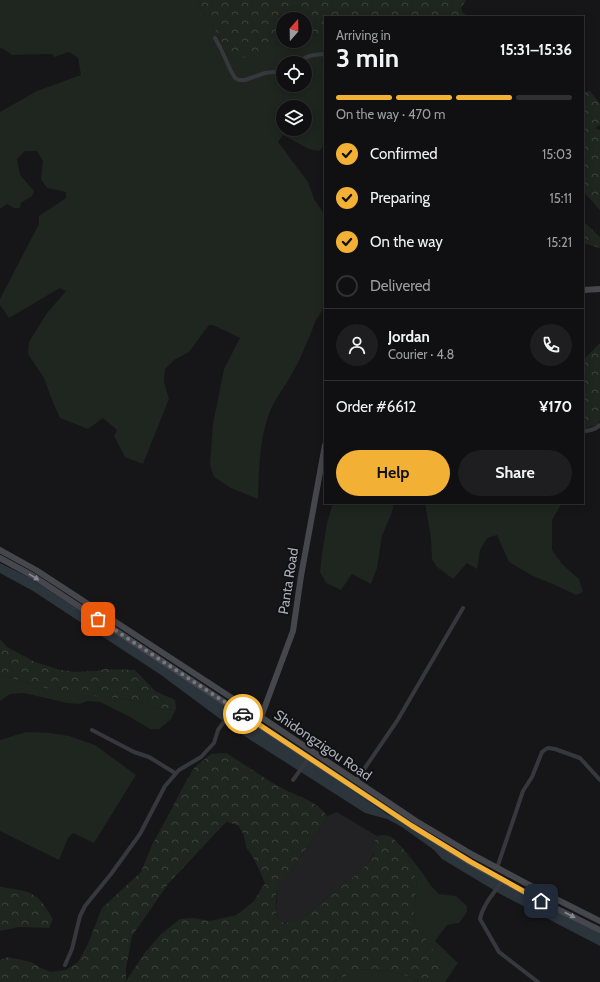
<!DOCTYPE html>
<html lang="en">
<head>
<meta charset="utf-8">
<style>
	body { margin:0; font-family:Cabin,sans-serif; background:#1e1e20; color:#f1f3f6; height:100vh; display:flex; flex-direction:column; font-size:15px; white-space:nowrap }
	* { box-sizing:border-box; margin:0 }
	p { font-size:13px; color:#9c9d9f }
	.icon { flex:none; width:22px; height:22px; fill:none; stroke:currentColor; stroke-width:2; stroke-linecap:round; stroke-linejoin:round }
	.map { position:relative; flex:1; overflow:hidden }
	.panel { position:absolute; left:324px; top:16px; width:260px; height:488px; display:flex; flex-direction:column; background:#101012; border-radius:0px; box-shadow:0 2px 10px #0003,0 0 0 1px #303032 }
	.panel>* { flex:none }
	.needle { width:26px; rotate:20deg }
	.fabs { position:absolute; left:276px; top:12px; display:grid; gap:8px }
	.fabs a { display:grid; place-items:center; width:36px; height:36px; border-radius:50%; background:#101012; box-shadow:0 2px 10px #0003,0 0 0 1px #303032; font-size:20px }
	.pin { position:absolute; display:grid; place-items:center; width:34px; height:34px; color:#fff; margin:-17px; border-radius:8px; box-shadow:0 2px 6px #0006 }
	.courier { position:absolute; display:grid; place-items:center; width:40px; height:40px; margin:-20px; border:3px solid #f2b134; border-radius:50%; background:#fff; color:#222; box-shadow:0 1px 5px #0007 }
	.summary em { font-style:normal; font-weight:700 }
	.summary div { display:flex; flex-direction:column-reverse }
	.summary { display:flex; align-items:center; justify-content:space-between; height:68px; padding:0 12px }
	h1 { font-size:26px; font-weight:700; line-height:30px }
	.bar { display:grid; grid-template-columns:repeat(4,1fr); gap:6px 4px; align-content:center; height:48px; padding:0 12px }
	.bar i { height:5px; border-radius:3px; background:#303032 }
	.bar .on { background:#f2b134 }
	.bar p { grid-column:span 4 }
	.line { display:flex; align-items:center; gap:10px; padding:0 12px; border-top:1px solid #303032 }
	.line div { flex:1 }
	.round { display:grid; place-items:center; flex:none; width:42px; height:42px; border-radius:21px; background:#1e1e20 }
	ol { padding:0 12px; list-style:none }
	li { display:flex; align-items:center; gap:12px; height:44px }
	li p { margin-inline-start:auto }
	li .icon { padding:4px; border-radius:50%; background:#f2b134; color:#111; stroke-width:4 }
	li:last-child { color:#9c9d9f }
	li i { width:22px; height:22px; border:2px solid #303032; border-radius:50% }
	.cta { display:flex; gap:8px; margin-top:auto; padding:8px 12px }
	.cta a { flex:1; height:46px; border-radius:24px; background:#f2b134; color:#111; font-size:16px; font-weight:700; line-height:46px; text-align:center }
	.cta a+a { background:#1e1e20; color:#f1f3f6 }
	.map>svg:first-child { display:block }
	.built { fill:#222225 }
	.grass { fill:#1e261f; fill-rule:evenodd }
	.forest { fill:url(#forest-crowns); fill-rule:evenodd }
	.water { fill:#2c353c }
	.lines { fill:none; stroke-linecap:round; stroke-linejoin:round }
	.street { stroke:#37383d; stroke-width:4 }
	.secondary { stroke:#45474d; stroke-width:6 }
	.oneway { fill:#858993 }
	.done { stroke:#757880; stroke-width:4; stroke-dasharray:0 7.2 }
	.route { stroke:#f2b134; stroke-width:5 }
	.labels { text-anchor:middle; stroke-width:4; stroke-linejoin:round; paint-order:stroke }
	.street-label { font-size:14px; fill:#a8adb8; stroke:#111113 }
</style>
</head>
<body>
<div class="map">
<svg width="600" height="982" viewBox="0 0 600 982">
	<defs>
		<pattern id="forest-crowns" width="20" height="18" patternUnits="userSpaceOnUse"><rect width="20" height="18" fill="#1e261f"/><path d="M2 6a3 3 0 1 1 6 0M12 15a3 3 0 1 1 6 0" fill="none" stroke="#3c433d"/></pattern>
	</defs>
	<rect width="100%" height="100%" fill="#161618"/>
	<path class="built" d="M 337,812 L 377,836 L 375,840 L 375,850 L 371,858 L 363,869 L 301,919 L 290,923 L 282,922 L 278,918 L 276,914 L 277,888 L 281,881 L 287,876 L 324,823 L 327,816 Z"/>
	<path class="grass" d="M 0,0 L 197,0 C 200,11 209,18 214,27 C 219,37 222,47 228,56 L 238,59 L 275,45 L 283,40 L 283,41 L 305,41 L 305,34 L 325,37 L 325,145 L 319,151 L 309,149 L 283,135 L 278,142 L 308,182 L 314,199 L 325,215 L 325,304 C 323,310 319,315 316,320 C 308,340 300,361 289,379 C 281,392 271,405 267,420 C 259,445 259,473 258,499 L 231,488 L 214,477 L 210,465 L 213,424 L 224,369 L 240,338 L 213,325 L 209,325 L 189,352 L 174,360 L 165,369 L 164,382 L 169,399 L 143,464 L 125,457 L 114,436 L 117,430 L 103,418 L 88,429 L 60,418 L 52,400 L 44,378 L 28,354 L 29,342 L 47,313 L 66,291 L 60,288 L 9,318 L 0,305 L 0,299 L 39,224 L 39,216 L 66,198 L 66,192 L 47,188 L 41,179 L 43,161 L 37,151 L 25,151 L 17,159 L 20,175 L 34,191 L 32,196 L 21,203 L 20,208 L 14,208 L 7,204 L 0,209 L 0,112 L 37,91 L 81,75 L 78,58 L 69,52 L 54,57 L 52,54 L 12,55 L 5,50 L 0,48 ZM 283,63 L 305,63 L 305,85 L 283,85 ZM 283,107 L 305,107 L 305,129 L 283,129 Z
		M 333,503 L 394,503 L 392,512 L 382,536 L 377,568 L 371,584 L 352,574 L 341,590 L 326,583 L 320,572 L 322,554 L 327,523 Z
		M 425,503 L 562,503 L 552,520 L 552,550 L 562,564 L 579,579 L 583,592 L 576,595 L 555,585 L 533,576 L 509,562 L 497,535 L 487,538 L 480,550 L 477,569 L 467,563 L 453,579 L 437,567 L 432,559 L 431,538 Z
		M 0,674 L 27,683 L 105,697 L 126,699 L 164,710 L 176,709 L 171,719 L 159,729 L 150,729 L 130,717 L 100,702 L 88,701 L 79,704 L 67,703 L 24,693 L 10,694 L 0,701 Z
		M 26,732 L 50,733 L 69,736 L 95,745 L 136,775 L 94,843 L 73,833 L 68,838 L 59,860 L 0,831 L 0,740 Z
		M 407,853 L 424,875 L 431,886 L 439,894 L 456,896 L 467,906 L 467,912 L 459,923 L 447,925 L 435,941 L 458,963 L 445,982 L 439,982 L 439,968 L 422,934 L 413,919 L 417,882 Z
		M 359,969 L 391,971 L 407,976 L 422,982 L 332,982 Z"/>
	<path class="forest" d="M 197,0 L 466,0 L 461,8 L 463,13 L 470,17 L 473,17 L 325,17 L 325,37 L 305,34 L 305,19 L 283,19 L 283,40 L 262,53 L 238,59 L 228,57 C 222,47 219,37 214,27 C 209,18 200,11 197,0 Z
		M 590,91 L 600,104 L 600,125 L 595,128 L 600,130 L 600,210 L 583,191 L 583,92 Z
		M 583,221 L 600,237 L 600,248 L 583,243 Z
		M 600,343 L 600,421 L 597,425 L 583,429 L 583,360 Z
		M 0,639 L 7,647 L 35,662 L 61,670 L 76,672 L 96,671 L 105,669 L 135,670 L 155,691 L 175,700 L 176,709 L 164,710 L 126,699 L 65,693 L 27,683 L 0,674 Z
		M 226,753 C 244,764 261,776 280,787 C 295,796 317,800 327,816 L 324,823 L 287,876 C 283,880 279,883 277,889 C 276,894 275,913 277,917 C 278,918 282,921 282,922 C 288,924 295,921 301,919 L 363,869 L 371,858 L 374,854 L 375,840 L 377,836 L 384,835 L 389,836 L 393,838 L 407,853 L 417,882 L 413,919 L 434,952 L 439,968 L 439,982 L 422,982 L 407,976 L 391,971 L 360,969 L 332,982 L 0,982 L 0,960 L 8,957 L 31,962 L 43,969 L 51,972 L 66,970 L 78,962 L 88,944 L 102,908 L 141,872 L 152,845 L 169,814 L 183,787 L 194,768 L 211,754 ZM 226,822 L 238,825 L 244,835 L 246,847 L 254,859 L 265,883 L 254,901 L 237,915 L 210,921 L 192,918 L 180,919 L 160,935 L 144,954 L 126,981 L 126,968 L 132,936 L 168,884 Z
		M 0,887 C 8,888 25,890 32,894 C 41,898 48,911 53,919 L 49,928 L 19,927 L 0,931 Z"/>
	<path class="water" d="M 0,563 L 30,578 L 155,659 L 314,764 L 387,814 L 600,932 L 600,946 L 502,895 L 442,859 L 434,850 L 402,827 L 387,819 L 365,813 L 235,730 L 161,675 L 33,591 L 0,573 Z"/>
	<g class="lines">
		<path class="street" d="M 215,38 L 220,47 L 231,71 L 235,78 L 239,80 L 245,80 L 265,73 L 283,71
			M 297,63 C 308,55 312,55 325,54
			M 583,431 C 589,431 596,429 600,425
			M 92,730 L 134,752 L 149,757 L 175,773
			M 293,780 L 309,758
			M 356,781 L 397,721 L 463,608
			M 497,868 L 523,791 L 532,777 L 542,752 L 546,749 L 548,748 L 555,749 L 580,758 L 600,780
			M 503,880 C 495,892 483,904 480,919 L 499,952 L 538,982
			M 65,965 L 72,949 L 80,916 L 85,906 L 111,874 L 140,834 L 165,786 L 179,770 L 201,757 L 214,743 L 218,730 L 234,708"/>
		<path class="secondary" d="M 583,290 L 600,289
			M 0,550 L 36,570 L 261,717 L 416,821 L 473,855 L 546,894 L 600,921
			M 0,558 L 33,576 L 412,826 L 471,863 L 541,901 L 600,930
			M 261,717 L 293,631 L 301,576 L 325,445"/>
	</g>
	<defs><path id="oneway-solid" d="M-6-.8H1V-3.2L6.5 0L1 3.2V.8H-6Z"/></defs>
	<g class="oneway">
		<use href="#oneway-solid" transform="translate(34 577) rotate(32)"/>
		<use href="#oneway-solid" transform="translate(570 915) rotate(27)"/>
	</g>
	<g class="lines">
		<path class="done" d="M 98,619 L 243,714"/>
		<path class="route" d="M 243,714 L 412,826 L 471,862 L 541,901"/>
	</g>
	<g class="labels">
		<g class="street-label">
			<text transform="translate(288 581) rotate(-81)" y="5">Panta Road</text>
			<text transform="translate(323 745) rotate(34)" y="5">Shidongzigou Road</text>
		</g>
	</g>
</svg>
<div class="fabs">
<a><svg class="needle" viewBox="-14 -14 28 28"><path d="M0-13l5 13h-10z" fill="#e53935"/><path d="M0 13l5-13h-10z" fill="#9c9d9f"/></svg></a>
<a><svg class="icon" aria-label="locate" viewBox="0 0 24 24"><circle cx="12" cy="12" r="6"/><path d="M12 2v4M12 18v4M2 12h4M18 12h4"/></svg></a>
<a><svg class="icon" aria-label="layers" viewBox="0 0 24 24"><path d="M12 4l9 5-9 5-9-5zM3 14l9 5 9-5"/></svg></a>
</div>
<div class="pin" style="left:98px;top:619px;background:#ea580c"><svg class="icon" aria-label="bag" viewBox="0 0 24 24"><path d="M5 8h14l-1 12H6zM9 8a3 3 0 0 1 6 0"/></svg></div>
<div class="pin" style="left:541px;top:901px;background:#1f2937"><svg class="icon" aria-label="home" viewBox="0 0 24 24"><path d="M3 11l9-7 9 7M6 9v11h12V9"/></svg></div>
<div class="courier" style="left:243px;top:714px"><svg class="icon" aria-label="car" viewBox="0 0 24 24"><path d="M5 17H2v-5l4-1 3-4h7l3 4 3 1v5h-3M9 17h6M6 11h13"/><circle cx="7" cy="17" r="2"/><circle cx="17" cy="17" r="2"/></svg></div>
<section class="panel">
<div class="summary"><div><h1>3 min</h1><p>Arriving in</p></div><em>15:31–15:36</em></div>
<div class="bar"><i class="on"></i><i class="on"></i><i class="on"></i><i></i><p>On the way · 470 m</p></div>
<ol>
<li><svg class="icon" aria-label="check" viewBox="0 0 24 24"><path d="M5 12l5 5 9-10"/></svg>Confirmed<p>15:03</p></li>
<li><svg class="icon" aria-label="check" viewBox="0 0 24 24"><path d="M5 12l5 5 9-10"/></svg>Preparing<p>15:11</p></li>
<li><svg class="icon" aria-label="check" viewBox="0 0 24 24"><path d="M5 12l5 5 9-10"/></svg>On the way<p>15:21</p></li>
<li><i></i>Delivered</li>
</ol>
<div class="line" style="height:72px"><a class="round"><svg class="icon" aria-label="person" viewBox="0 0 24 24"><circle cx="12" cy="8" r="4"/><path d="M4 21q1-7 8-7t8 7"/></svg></a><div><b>Jordan</b><p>Courier · 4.8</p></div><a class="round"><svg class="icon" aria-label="phone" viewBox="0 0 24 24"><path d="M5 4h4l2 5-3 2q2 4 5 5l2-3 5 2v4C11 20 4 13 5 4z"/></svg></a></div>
<div class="line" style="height:52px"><div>Order #6612</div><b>¥170</b></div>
<div class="cta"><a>Help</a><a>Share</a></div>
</section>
</div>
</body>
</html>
